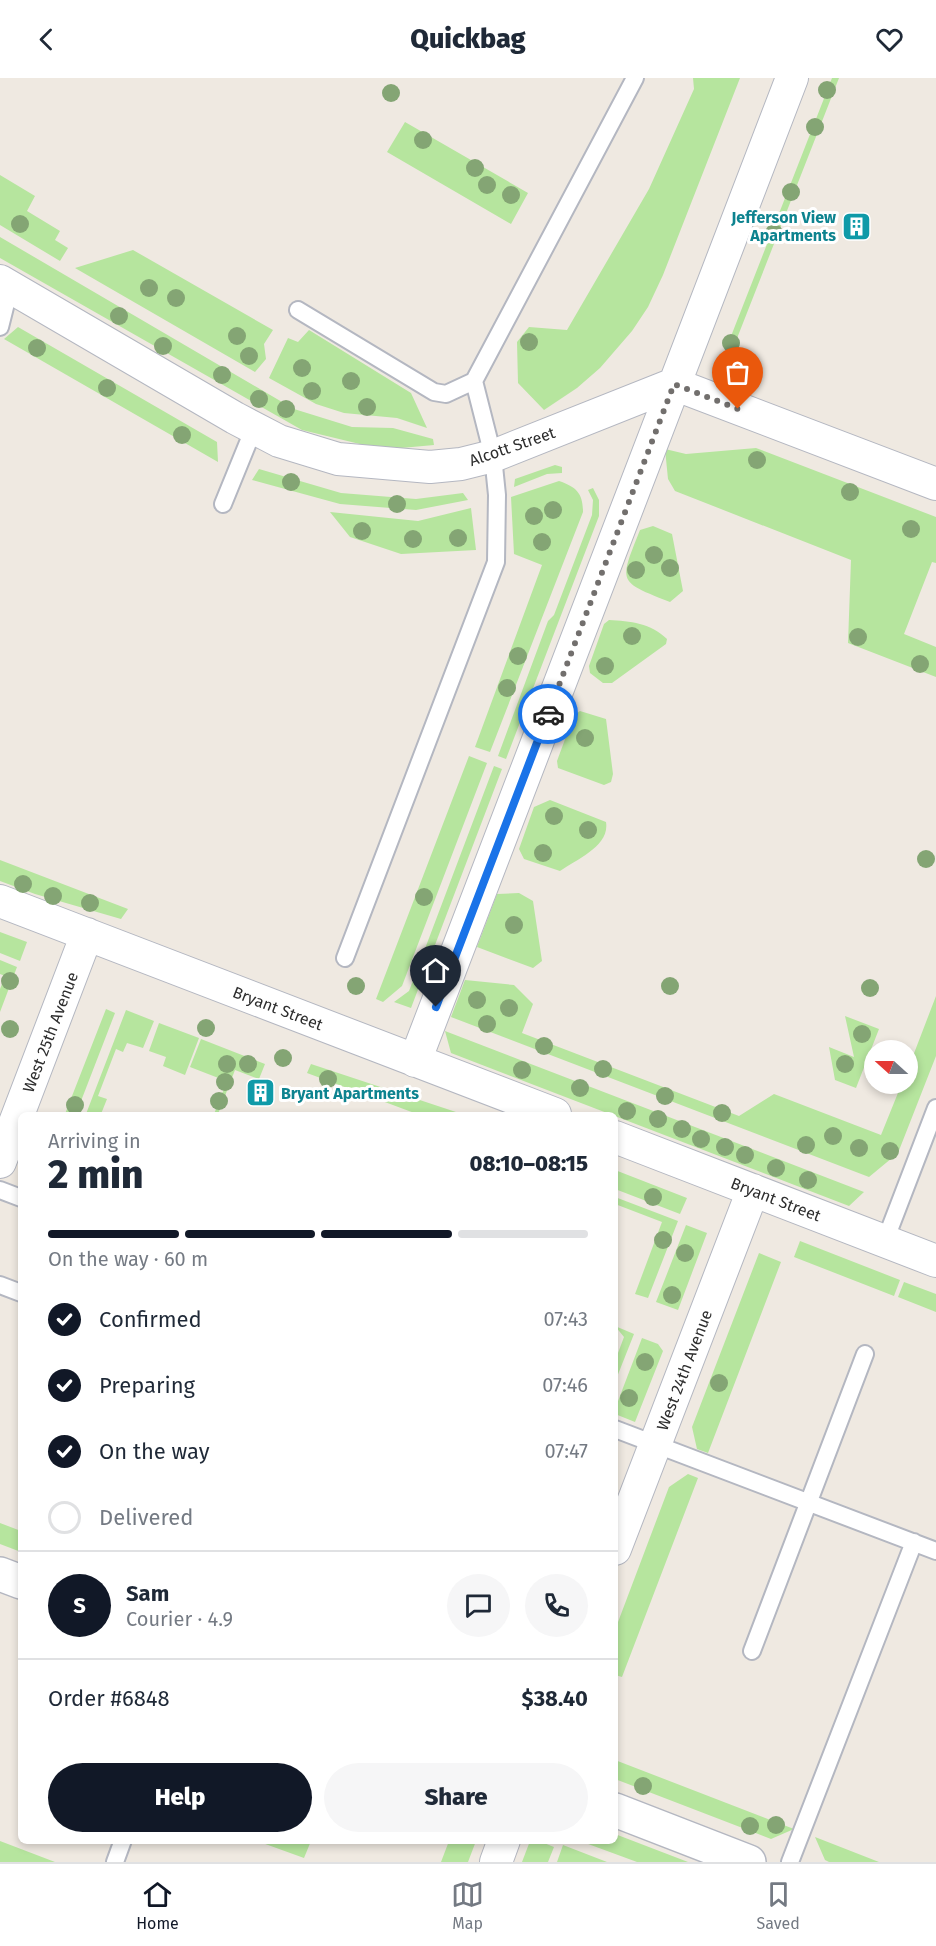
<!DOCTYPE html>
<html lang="en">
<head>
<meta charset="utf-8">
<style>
	body { margin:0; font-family:"Fira Sans",sans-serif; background:#f6f6f7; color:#1f2937; height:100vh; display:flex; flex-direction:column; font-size:22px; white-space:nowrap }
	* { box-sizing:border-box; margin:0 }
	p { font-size:20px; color:#747a83 }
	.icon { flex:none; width:33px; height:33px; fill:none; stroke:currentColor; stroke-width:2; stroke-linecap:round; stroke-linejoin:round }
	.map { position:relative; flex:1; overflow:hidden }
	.details { position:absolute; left:18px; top:1034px; width:600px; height:732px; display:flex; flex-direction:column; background:#fff; border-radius:9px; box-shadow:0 3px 9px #0003 }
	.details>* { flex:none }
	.needle { width:39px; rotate:291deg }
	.buttons { position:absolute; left:864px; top:962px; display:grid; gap:12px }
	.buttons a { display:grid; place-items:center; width:54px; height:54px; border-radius:50%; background:#fff; box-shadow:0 3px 9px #0003; font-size:30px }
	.pin { position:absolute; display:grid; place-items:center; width:51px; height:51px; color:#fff; margin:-62px -26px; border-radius:50% 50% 50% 0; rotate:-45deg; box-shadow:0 0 6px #0007 }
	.pin .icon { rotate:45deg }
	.courier { position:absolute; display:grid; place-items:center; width:60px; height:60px; margin:-30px; border:4px solid #1a73e8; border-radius:50%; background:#fff; color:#222; box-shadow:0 2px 8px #0007 }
	.headline em { font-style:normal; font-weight:800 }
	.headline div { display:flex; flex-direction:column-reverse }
	.headline { display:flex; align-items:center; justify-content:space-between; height:102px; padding:0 30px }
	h1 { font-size:39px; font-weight:800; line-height:45px }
	.bar { display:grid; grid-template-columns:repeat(4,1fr); gap:9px 6px; align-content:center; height:72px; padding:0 30px }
	.bar i { height:8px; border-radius:4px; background:#e0e1e3 }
	.bar .current { background:#111827 }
	.bar p { grid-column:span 4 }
	.line { display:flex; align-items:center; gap:15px; padding:0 30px; border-top:2px solid #e0e1e3 }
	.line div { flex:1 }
	.round { display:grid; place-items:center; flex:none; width:63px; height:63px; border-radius:32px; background:#f6f6f7 }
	ol { padding:0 30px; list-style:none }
	li { display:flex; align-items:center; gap:18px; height:66px }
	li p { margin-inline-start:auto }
	li .icon { padding:6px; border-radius:50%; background:#111827; color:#fff; stroke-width:4 }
	li:last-child { color:#747a83 }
	li i { width:33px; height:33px; border:3px solid #e0e1e3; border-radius:50% }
	.cta { display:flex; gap:12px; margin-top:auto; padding:12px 30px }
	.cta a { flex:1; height:69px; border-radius:36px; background:#111827; color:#fff; font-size:24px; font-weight:800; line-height:69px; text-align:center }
	.cta a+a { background:#f6f6f7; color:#1f2937 }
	header { display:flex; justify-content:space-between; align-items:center; height:78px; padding:0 30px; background:#fff; font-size:27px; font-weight:800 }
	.dock { display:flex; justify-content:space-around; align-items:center; height:84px; border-top:2px solid #e0e1e3; background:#fff; font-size:16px; color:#747a83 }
	.dock a { display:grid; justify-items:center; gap:3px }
	.dock .current { color:#111827 }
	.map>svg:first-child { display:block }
	.green { fill:#b6e59e }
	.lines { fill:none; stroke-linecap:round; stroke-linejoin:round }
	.service-casing { stroke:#b4b7c1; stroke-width:20 }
	.minor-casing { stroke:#b4b7c1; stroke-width:34 }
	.tertiary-casing { stroke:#b4b7c1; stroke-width:36 }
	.service { stroke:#fff; stroke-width:16 }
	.minor { stroke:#fff; stroke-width:32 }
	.tertiary { stroke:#fff; stroke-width:33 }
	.tree { fill:#84a574 }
	.done { stroke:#726f6d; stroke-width:6; stroke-dasharray:0 10.8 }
	.route { stroke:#1a73e8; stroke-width:8 }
	.labels { text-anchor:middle; stroke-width:6; stroke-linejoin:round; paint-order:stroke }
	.culture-label { font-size:16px; font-weight:bold; fill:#0d838f; stroke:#fff; text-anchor:end }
	.street-label { font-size:16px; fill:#2e2e2e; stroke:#fff }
</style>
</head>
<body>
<header><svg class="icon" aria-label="back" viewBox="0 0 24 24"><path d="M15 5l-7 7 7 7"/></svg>Quickbag<svg class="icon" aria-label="heart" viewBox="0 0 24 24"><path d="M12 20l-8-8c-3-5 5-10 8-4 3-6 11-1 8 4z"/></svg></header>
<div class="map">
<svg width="936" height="1784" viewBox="0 0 936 1784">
	<rect width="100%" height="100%" fill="#efe9e1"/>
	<path class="green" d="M 693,0 L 740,0 L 663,197 L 648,229 L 632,253 L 600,290 L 577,310 L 544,332 L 518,305 L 517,264 L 529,249 L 567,252 L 649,111 L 694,11 Z
		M 832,0 L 839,0 L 723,296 L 717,294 Z
		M 405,44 L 528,115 L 511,146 L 387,74 Z
		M 0,97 L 35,118 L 27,133 L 60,153 L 55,162 L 68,170 L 60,183 L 0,147 Z
		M 0,159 L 294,331 L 352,349 L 393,350 L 433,361 L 434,367 L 401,370 L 368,368 L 302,352 L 0,180 Z
		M 133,172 L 273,252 L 264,266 L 266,281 L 255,294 L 75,190 Z
		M 18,249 L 217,364 L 218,384 L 4,261 Z
		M 309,252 L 411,315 L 427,350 L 397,340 L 344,335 L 316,326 L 269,300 L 288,260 L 298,264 Z
		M 756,370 L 936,439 L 936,485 L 932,484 L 904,556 L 936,569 L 936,599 L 848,565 L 851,482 L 675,413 L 668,401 L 665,371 L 686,376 Z
		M 555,387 L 562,389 L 562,395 L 547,396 L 514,409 L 515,401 Z
		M 259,391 L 341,415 L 416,421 L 463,415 L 468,422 L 416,432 L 340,426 L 252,402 Z
		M 559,403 C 577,409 583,416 583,434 L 490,674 L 475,669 L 542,487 L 514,476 L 511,419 Z
		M 593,410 L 599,422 L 599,438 L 506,681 L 498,678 L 548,543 L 554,537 L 592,437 L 593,422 L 588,412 Z
		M 471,430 L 476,472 L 401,476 L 350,459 L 330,434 L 418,443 Z
		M 653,448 L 672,456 L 683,513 L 670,524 C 617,503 619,505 640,452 Z
		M 609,542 C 630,543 651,545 667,561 L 666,566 L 612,605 L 603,605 L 590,595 L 589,588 L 604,546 Z
		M 580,633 L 606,641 L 613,696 L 611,704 L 604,707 L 558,690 L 557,683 L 574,637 Z
		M 469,678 L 487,685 L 402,908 L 383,924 L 376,921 Z
		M 494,688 L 502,691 L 411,930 L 394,924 L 409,913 Z
		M 550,722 L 606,744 C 610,768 577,781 560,793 L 524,781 L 519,771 L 534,729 Z
		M 0,782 L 128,831 L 121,841 L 35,816 L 0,803 Z
		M 519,815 L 533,823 L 542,883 L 533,890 L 477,869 L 497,816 Z
		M 0,854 L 27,864 L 20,883 L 0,875 Z
		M 0,882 L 17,889 L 0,934 L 0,911 L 5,898 L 0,896 Z
		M 465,902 L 514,907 L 533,926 L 522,955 L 739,1038 L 774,1016 L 881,1057 L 902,1005 L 908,1005 L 908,991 L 936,918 L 936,978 L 898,1075 L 869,1099 L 451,939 Z
		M 106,931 L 115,935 L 76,1036 L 65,1036 Z
		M 126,932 L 154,943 L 143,970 L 127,965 L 123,974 L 116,971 L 98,1018 L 107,1021 L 101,1036 L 86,1036 Z
		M 845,938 L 879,951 L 856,1010 L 835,1002 L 829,969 L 854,979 Z
		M 159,945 L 199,960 L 185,997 L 163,988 L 166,979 L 149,973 Z
		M 445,953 L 864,1114 L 849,1128 L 451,975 Z
		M 201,961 L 265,986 L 259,1001 L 235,992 L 218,1036 L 214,1036 L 224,1011 L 218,1009 L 221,1001 L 190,989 Z
		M 311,986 L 462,1036 L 417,1036 L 307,995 Z
		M 615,1092 L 687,1120 L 680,1136 L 615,1111 Z
		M 615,1119 L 678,1143 L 648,1220 L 635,1216 L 662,1144 L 615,1126 Z
		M 686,1147 L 707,1155 L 678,1232 L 656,1224 Z
		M 800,1163 L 900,1202 L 894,1218 L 794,1179 Z
		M 759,1175 L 781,1184 L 708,1375 L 697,1371 L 692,1349 Z
		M 904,1204 L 936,1216 L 936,1234 L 898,1219 Z
		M 615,1248 L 634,1256 L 615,1304 L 615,1283 L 624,1259 Z
		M 642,1260 L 658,1266 L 663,1273 L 635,1344 L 615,1336 L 615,1331 Z
		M 688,1396 L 698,1400 L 622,1599 L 615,1597 L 615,1552 L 669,1409 Z
		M 0,1445 L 21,1453 L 21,1474 L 0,1466 Z
		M 615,1682 L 794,1751 L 771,1761 L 615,1701 Z
		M 615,1756 L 688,1784 L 637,1784 L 580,1763 L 615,1762 Z
		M 815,1759 L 879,1784 L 829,1784 L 825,1782 Z
		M 0,1763 L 55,1784 L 0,1784 Z
		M 257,1763 L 311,1763 L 304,1780 Z
		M 449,1763 L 476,1763 L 468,1784 L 441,1784 Z
		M 530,1763 L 545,1763 L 544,1765 L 554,1769 L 548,1784 L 522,1784 Z
		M 563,1767 L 607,1784 L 557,1784 Z"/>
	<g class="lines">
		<defs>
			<path id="service" d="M 298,232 L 434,314 L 446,316 L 474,303 L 635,0
				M 0,249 L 10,209
				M 223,426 L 254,350
				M 345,880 L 496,484 L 497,417 L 493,378 L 474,303
				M 0,1112 L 21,1120
				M 885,1163 L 936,1030
				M 0,1207 L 21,1215
				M 615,1351 L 936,1473
				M 752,1573 L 865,1276
				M 115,1784 L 123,1762
				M 790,1784 L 914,1464"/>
			<path id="minor" d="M 0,203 L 235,340 L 279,363 L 338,381 L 430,389 L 461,386 L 493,378 L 674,306 L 936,406
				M 0,823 L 555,1036
				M 415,983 L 792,0
				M 615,1059 L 936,1183
				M 0,1084 L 87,856
				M 615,1471 L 753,1112
				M 496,1784 L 504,1762"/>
			<path id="tertiary" d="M 0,1496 L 21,1504
				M 615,1732 L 749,1784"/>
		</defs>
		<use href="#service" class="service-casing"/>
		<use href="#minor" class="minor-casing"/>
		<use href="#tertiary" class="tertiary-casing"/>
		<use href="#service" class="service"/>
		<use href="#minor" class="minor"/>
		<use href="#tertiary" class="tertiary"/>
	</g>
	<g class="tree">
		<circle cx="827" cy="12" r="9"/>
		<circle cx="391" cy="15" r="9"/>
		<circle cx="815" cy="49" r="9"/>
		<circle cx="423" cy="62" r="9"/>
		<circle cx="475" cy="90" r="9"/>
		<circle cx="487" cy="107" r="9"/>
		<circle cx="791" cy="114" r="9"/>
		<circle cx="511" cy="117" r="9"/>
		<circle cx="20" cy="146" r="9"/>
		<circle cx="774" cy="155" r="9"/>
		<circle cx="149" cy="210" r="9"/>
		<circle cx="176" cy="220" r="9"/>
		<circle cx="119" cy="238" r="9"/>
		<circle cx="237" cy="258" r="9"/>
		<circle cx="529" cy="264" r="9"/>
		<circle cx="731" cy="265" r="9"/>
		<circle cx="163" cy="268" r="9"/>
		<circle cx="37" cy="270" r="9"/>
		<circle cx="249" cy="278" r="9"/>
		<circle cx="302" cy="290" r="9"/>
		<circle cx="222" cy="297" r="9"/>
		<circle cx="351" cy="303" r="9"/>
		<circle cx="107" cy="310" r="9"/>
		<circle cx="312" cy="313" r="9"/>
		<circle cx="259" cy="321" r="9"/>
		<circle cx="367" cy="329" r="9"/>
		<circle cx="286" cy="331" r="9"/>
		<circle cx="182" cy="357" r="9"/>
		<circle cx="757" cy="382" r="9"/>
		<circle cx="291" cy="404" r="9"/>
		<circle cx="850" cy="414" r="9"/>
		<circle cx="397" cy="426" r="9"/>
		<circle cx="553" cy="432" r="9"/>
		<circle cx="534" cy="438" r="9"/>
		<circle cx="911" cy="451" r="9"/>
		<circle cx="362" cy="453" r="9"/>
		<circle cx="458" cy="460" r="9"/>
		<circle cx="413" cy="461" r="9"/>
		<circle cx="542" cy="464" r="9"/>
		<circle cx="654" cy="477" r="9"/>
		<circle cx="670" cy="490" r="9"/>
		<circle cx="636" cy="492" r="9"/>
		<circle cx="632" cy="558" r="9"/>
		<circle cx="858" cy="559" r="9"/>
		<circle cx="518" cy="578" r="9"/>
		<circle cx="920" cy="586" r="9"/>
		<circle cx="605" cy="588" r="9"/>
		<circle cx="507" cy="610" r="9"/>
		<circle cx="585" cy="660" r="9"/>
		<circle cx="554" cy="738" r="9"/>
		<circle cx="588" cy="752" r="9"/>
		<circle cx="543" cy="775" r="9"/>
		<circle cx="926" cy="781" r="9"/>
		<circle cx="23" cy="806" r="9"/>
		<circle cx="53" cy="818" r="9"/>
		<circle cx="424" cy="819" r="9"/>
		<circle cx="90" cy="825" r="9"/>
		<circle cx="514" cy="847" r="9"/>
		<circle cx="10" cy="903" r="9"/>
		<circle cx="356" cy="908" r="9"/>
		<circle cx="670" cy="908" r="9"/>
		<circle cx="870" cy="910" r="9"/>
		<circle cx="477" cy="922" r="9"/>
		<circle cx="509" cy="930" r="9"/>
		<circle cx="487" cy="946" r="9"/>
		<circle cx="206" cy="950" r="9"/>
		<circle cx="10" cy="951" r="9"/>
		<circle cx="862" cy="956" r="9"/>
		<circle cx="544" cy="968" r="9"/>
		<circle cx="283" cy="980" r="9"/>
		<circle cx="227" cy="986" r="9"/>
		<circle cx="248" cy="986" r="9"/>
		<circle cx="845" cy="986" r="9"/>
		<circle cx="603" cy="991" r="9"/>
		<circle cx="522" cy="992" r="9"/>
		<circle cx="328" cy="1001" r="9"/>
		<circle cx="225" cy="1004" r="9"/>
		<circle cx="580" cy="1010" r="9"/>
		<circle cx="665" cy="1018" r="9"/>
		<circle cx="219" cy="1023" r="9"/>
		<circle cx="75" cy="1027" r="9"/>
		<circle cx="627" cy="1033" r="9"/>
		<circle cx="722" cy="1035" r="9"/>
		<circle cx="658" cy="1041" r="9"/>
		<circle cx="682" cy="1051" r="9"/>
		<circle cx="833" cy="1058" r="9"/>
		<circle cx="701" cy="1061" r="9"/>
		<circle cx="806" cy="1067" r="9"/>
		<circle cx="725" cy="1069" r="9"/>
		<circle cx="859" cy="1070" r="9"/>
		<circle cx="890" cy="1073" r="9"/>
		<circle cx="745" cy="1077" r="9"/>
		<circle cx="776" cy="1090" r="9"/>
		<circle cx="808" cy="1102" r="9"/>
		<circle cx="653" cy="1119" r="9"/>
		<circle cx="663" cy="1162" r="9"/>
		<circle cx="685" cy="1175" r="9"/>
		<circle cx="672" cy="1217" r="9"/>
		<circle cx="645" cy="1284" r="9"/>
		<circle cx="719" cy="1305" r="9"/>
		<circle cx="629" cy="1320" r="9"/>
		<circle cx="643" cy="1708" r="9"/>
		<circle cx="776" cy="1747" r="9"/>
		<circle cx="750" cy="1748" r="9"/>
	</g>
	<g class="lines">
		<path class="done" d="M 548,636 L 674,306 L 738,331"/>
		<path class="route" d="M 436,929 L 548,636"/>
	</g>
	<defs>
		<symbol id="building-square" viewBox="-11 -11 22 22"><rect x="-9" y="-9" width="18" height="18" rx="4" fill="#0f9aa8" stroke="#fff"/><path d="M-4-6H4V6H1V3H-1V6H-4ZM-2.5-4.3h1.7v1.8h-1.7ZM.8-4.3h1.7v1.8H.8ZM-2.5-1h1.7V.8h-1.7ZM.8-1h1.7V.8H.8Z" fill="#fff"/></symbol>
	</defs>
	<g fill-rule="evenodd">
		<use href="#building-square" x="840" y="132" width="33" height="33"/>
		<use href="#building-square" x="244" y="998" width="33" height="33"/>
	</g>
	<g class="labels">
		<g class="culture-label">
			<text x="836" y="145">Jefferson View<tspan x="836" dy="18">Apartments</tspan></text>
			<text x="281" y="1021" text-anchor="start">Bryant Apartments</text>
		</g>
		<g class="street-label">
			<text transform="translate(512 368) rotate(-19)" y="6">Alcott Street</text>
			<text transform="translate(278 930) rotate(21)" y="6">Bryant Street</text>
			<text transform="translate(50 954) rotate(-69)" y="6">West 25th Avenue</text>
			<text transform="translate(776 1121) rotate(21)" y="6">Bryant Street</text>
			<text transform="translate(684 1292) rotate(-69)" y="6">West 24th Avenue</text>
		</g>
	</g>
</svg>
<div class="buttons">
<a><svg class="needle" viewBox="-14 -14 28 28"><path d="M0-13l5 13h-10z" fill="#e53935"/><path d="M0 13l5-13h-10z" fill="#747a83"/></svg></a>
</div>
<div class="pin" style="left:738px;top:331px;background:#ea580c"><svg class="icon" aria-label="bag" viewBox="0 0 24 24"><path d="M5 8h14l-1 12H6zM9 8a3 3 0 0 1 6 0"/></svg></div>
<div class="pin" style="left:436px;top:929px;background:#1f2937"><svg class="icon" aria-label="home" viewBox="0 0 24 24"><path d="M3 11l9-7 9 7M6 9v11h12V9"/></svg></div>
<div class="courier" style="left:548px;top:636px"><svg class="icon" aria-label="car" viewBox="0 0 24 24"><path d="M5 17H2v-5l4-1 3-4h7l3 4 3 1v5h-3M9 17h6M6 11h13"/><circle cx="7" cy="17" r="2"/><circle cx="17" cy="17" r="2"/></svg></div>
<section class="details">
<div class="headline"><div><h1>2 min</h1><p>Arriving in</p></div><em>08:10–08:15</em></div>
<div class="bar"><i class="current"></i><i class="current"></i><i class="current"></i><i></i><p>On the way · 60 m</p></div>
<ol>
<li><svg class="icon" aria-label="check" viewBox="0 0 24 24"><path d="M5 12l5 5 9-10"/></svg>Confirmed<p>07:43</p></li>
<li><svg class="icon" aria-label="check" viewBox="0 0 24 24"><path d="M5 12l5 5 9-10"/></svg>Preparing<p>07:46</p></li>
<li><svg class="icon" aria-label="check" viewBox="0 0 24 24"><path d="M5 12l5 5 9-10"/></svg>On the way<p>07:47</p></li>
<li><i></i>Delivered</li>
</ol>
<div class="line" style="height:108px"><b class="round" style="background:#111827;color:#fff">S</b><div><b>Sam</b><p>Courier · 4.9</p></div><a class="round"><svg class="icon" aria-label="chat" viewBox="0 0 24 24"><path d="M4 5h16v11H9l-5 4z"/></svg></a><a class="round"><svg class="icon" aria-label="phone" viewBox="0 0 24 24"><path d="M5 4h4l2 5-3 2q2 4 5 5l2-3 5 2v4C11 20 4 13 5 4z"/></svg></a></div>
<div class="line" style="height:78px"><div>Order #6848</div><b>$38.40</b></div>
<div class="cta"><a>Help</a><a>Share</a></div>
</section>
</div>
<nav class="dock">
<a class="current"><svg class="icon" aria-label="home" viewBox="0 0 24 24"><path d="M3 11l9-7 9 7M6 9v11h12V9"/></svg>Home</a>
<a><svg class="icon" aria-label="map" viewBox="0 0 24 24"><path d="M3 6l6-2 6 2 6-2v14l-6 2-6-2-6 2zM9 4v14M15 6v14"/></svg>Map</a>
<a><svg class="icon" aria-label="saved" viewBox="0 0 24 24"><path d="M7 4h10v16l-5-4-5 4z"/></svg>Saved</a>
</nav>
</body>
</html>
